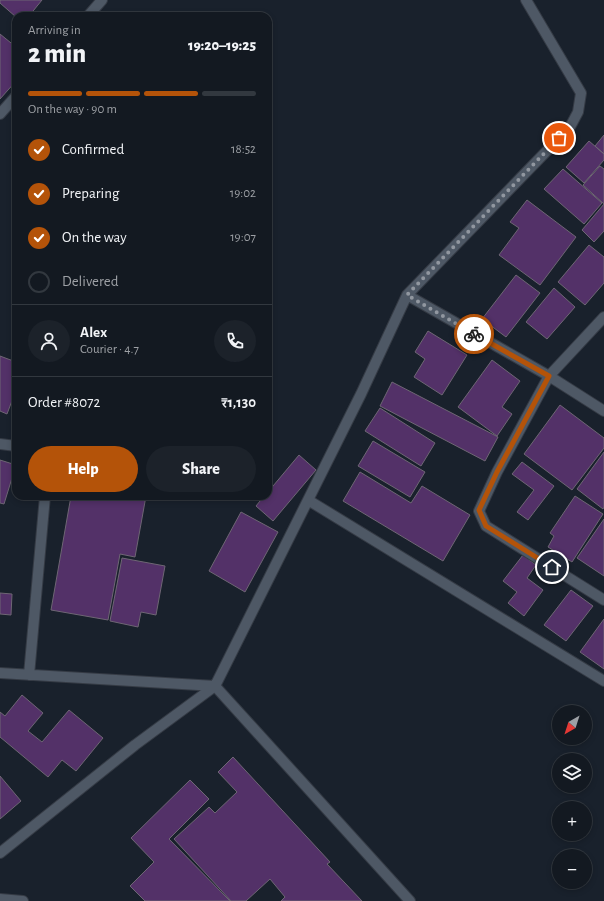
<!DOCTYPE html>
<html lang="en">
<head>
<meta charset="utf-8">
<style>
	body { margin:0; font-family:"Alegreya Sans",sans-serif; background:#1c222a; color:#f1f3f6; height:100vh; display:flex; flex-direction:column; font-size:15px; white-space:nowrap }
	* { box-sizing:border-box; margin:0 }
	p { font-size:13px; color:#9da0a5 }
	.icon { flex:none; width:22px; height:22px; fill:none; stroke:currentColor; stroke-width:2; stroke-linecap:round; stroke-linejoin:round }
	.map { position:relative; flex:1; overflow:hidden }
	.details { position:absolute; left:12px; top:12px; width:260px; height:488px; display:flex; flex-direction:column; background:#131921; border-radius:12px; box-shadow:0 2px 6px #0003,0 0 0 1px #32383f }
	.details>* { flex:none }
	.needle { width:26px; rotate:219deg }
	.tools { position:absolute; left:552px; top:705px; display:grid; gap:8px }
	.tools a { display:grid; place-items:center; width:40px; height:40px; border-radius:50%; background:#131921; box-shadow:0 2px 6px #0003,0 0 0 1px #32383f; font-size:20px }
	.pin { position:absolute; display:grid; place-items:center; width:34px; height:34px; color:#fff; margin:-17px; border:2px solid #fff; border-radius:50%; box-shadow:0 1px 4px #0007 }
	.courier { position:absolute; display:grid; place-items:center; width:40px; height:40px; margin:-20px; border:3px solid #b45309; border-radius:50%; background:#fff; color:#222; box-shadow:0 1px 5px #0007 }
	.summary em { font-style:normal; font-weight:800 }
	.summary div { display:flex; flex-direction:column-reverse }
	.summary { display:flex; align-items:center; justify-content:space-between; height:68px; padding:0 16px }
	h1 { font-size:26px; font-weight:800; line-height:30px }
	.bar { display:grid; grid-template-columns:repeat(4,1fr); gap:6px 4px; align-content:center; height:48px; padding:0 16px }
	.bar i { height:5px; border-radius:3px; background:#32383f }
	.bar .selected { background:#b45309 }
	.bar p { grid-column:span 4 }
	.line { display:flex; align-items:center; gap:10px; padding:0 16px; border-top:1px solid #32383f }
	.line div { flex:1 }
	.round { display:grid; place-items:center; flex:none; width:42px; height:42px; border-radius:21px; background:#1c222a }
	ol { padding:0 16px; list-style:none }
	li { display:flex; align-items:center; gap:12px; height:44px }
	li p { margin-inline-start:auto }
	li .icon { padding:4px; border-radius:50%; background:#b45309; color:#fff; stroke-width:4 }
	li:last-child { color:#9da0a5 }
	li i { width:22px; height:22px; border:2px solid #32383f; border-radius:50% }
	.button { display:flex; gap:8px; margin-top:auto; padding:8px 16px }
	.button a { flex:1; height:46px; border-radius:24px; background:#b45309; color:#fff; font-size:16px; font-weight:800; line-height:46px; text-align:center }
	.button a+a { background:#1c222a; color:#f1f3f6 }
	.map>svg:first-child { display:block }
	.building { fill:#533168; stroke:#6e6674 }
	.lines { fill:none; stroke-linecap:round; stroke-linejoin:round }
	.minor-casing { stroke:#353b45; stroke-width:12 }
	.minor { stroke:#4e5865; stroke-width:10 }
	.done { stroke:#9197a0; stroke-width:4; stroke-dasharray:0 7.2 }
	.route { stroke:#b45309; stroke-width:5 }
</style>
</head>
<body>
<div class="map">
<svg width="604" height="901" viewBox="0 0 604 901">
	<rect width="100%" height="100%" fill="#19212c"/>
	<path class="building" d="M 0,0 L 42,0 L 29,16 L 16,17 L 0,3 Z
		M 0,34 L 16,47 L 16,81 L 0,99 Z
		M 604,135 L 604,154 L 595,146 Z
		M 589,141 L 604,154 L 604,160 L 584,183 L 566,167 Z
		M 600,166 L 604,169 L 604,204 L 583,185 Z
		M 563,169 L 602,203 L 584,224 L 544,189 Z
		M 527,200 L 576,237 L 540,285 L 499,255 L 519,228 L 510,222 Z
		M 604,204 L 604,231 L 594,242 L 582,230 Z
		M 589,245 L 604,257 L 604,283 L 585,305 L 558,282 Z
		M 516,275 L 540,293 L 506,337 L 482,319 Z
		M 554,288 L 575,307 L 547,339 L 526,322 Z
		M 428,331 L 467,355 L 442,395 L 414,377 L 425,359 L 415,352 Z
		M 0,356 L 16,362 L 16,390 L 7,414 L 0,411 Z
		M 492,360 L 520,381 L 502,407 L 512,414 L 497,436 L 458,407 Z
		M 392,382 L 498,437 L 485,461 L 380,406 Z
		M 560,405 L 604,438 L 604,448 L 572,490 L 524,454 Z
		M 380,408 L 435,443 L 421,466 L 365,431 Z
		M 373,441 L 425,472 L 410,497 L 358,466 Z
		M 604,452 L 604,507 L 603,509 L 577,489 Z
		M 299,455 L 316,470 L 273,521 L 256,506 L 264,496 L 268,496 L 268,492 Z
		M 0,460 L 16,465 L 4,504 L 0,503 Z
		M 522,462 L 554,486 L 528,520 L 517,512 L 534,490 L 512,474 Z
		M 360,472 L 411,503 L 422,486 L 470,515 L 443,561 L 343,501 Z
		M 71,496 L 146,496 L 135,557 L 120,554 L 108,620 L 51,610 Z
		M 575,496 L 603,514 L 572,562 L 548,547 L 554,536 L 550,533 Z
		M 241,512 L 278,532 L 245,592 L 209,571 Z
		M 604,519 L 604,576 L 577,558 Z
		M 523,555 L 536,565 L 527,578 L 543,590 L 524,616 L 508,603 L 517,592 L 503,581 Z
		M 122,558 L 165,566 L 156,615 L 141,612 L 138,627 L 110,621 Z
		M 571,590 L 593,606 L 566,641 L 544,625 Z
		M 0,593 L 12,594 L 11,615 L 0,614 Z
		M 604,619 L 604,669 L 580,652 Z
		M 22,695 L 43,713 L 28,731 L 42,742 L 69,710 L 103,738 L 76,771 L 62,760 L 48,777 L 0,737 L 0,712 L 5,716 Z
		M 233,757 L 330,862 L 327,864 L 362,901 L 281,901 L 285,897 L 270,879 L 246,901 L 231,901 L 174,839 L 209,807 L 215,813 L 237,792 L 218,772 Z
		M 0,776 L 21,801 L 0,819 Z
		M 190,780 L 209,799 L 169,839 L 230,901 L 145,901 L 130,886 L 154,862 L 131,838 Z"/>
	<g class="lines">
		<defs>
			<path id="minor" d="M 88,16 L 102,0
				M 0,114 L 16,96
				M 407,295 L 549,376 L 604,411
				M 604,317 L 549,376 L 497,472 L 479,511 L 486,526 L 604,600
				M 0,444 L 16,446
				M 308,500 L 604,681
				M 0,673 L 215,686 L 410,901
				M 29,675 L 45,496
				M 0,853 L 135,745 L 215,686 L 361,394 L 407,295 L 570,127 L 578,112 L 581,93 L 526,0
				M 0,899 L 23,901"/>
		</defs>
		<use href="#minor" class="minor-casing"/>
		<use href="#minor" class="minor"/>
	</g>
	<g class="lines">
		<path class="done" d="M 474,334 L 407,295 L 559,138"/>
		<path class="route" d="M 474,334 L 549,376 L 497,472 L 479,510 L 486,526 L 552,567"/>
	</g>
</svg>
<div class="tools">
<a><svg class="needle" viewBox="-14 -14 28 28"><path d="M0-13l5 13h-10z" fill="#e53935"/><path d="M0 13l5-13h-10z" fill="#9da0a5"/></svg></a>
<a><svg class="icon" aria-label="layers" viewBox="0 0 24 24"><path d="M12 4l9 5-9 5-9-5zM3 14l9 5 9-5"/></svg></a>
<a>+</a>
<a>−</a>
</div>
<div class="pin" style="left:559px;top:138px;background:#ea580c"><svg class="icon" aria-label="bag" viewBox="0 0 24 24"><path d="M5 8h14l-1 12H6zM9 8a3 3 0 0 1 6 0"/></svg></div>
<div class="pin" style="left:552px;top:567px;background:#1f2937"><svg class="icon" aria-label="home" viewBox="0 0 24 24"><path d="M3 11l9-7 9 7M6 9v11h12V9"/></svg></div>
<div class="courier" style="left:474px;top:334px"><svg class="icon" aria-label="bike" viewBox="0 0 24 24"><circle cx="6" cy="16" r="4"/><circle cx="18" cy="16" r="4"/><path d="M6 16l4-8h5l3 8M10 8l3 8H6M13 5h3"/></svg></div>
<section class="details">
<div class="summary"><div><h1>2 min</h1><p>Arriving in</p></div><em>19:20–19:25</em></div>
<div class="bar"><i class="selected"></i><i class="selected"></i><i class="selected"></i><i></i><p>On the way · 90 m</p></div>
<ol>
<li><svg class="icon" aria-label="check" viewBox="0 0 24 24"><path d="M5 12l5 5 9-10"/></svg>Confirmed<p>18:52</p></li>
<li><svg class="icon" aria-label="check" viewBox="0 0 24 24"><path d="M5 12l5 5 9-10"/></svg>Preparing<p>19:02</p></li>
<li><svg class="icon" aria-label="check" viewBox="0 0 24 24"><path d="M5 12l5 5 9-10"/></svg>On the way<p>19:07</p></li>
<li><i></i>Delivered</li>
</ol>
<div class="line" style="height:72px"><a class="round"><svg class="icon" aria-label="person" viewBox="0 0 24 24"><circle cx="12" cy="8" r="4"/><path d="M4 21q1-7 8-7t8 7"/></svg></a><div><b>Alex</b><p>Courier · 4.7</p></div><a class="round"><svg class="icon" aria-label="phone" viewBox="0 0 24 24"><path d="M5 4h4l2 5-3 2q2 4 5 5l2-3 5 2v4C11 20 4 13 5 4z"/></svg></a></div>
<div class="line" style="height:52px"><div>Order #8072</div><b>₹1,130</b></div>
<div class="button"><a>Help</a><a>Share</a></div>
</section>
</div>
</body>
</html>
